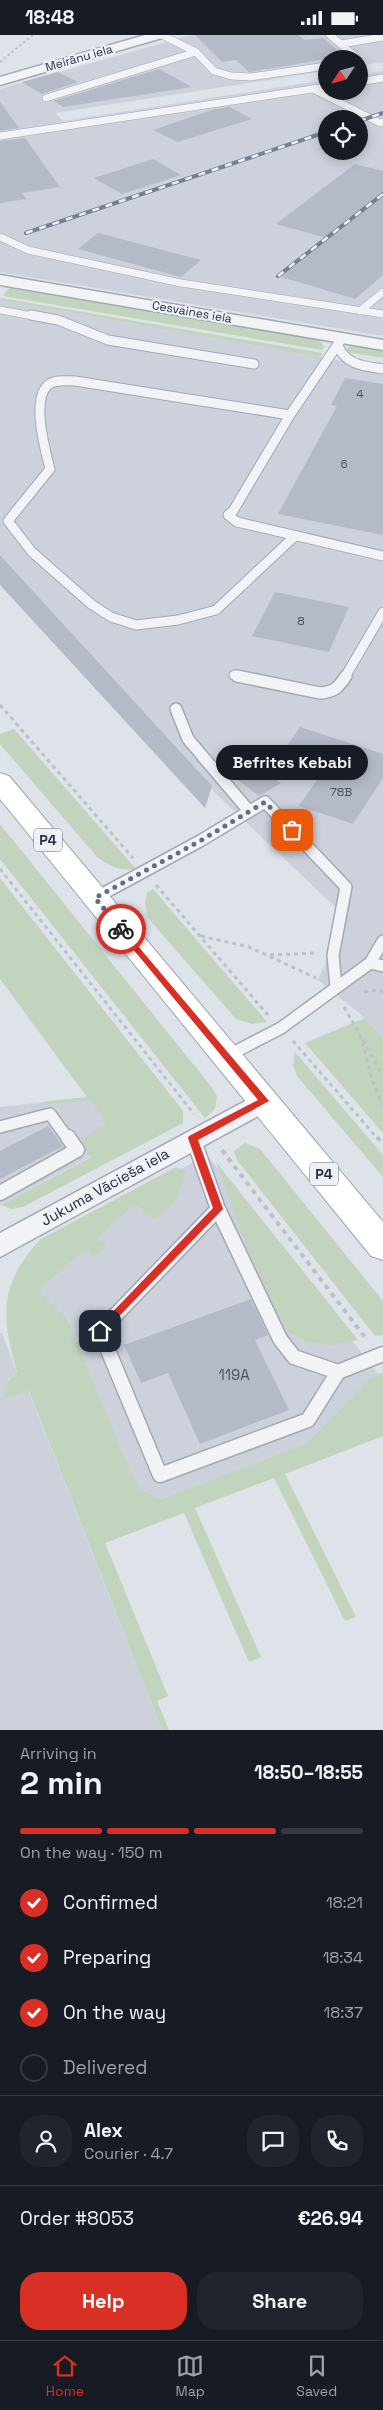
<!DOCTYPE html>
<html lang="en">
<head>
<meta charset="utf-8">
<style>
	body { margin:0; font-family:"Space Grotesk",sans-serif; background:#20242c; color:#f1f3f6; height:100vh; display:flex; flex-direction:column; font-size:19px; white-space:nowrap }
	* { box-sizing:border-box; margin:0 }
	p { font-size:16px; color:#9ea1a6 }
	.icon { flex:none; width:28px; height:28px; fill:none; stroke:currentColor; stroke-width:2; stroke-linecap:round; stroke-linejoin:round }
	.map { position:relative; height:1695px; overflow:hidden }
	.panel { display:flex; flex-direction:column; background:#171b24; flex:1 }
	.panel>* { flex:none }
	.needle { width:32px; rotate:234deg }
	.tools { position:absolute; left:318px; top:15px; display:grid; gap:10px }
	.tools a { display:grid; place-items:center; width:50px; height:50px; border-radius:50%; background:#171b24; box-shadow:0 2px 12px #0003; font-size:25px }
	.pin { position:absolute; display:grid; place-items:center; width:42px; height:42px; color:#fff; margin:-21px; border-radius:10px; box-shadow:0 2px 8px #0006 }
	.courier { position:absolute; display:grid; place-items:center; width:50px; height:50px; margin:-25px; border:4px solid #d93025; border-radius:50%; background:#fff; color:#222; box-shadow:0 1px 6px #0007 }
	.bubble { position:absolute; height:35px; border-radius:18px; background:#171b24; box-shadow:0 2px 12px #0003; font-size:16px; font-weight:700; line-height:35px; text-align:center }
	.headline em { font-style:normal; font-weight:700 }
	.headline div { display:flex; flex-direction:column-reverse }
	.headline { display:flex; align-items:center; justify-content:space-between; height:85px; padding:0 20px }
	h1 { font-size:32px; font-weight:700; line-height:38px }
	.bar { display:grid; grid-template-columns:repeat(4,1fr); gap:8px 5px; align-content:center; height:60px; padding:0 20px }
	.bar i { height:6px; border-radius:4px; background:#363941 }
	.bar .current { background:#d93025 }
	.bar p { grid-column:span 4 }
	.line { display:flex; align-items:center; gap:12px; padding:0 20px; border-top:1px solid #363941 }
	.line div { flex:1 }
	.round { display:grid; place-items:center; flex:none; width:52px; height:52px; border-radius:20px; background:#20242c }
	ol { padding:0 20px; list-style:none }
	li { display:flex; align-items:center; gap:15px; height:55px }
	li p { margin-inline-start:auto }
	li .icon { padding:5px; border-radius:50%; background:#d93025; color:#fff; stroke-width:4 }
	li:last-child { color:#9ea1a6 }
	li i { width:28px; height:28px; border:2px solid #363941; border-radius:50% }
	.action { display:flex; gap:10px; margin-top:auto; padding:10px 20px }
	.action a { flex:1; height:58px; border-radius:20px; background:#d93025; color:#fff; font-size:20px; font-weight:700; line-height:58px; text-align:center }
	.action a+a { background:#20242c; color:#f1f3f6 }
	.status { display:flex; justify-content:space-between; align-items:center; height:35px; padding:0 25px; background:#171b24; direction:ltr }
	.status svg { height:14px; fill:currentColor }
	.tabs { display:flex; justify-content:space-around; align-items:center; height:70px; border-top:1px solid #363941; background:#171b24; font-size:14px; color:#9ea1a6 }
	.tabs a { display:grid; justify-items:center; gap:2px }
	.tabs .current { color:#d93025 }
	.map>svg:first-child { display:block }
	.built { fill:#ccd1db; fill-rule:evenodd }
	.green { fill:#c3d4be }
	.building { fill:#b5bbc6 }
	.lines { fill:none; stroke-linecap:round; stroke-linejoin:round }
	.service-far3-casing { stroke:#a3a9b3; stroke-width:8 }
	.service-far2-casing { stroke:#a3a9b3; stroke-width:11 }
	.service-far1-casing { stroke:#a3a9b3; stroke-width:14 }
	.service-casing { stroke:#a3a9b3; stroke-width:17 }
	.minor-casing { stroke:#a3a9b3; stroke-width:3 }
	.primary-casing { stroke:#9ca6b6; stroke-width:2 }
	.path-far2 { stroke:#bcc0c8; stroke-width:2; stroke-dasharray:2.5 2.5; stroke-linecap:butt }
	.path-far1 { stroke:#bcc0c8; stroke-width:3; stroke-dasharray:4 4; stroke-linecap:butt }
	.path { stroke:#bcc0c8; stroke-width:4; stroke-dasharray:5 5; stroke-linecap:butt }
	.service-far3 { stroke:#f1f3f7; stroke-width:7 }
	.service-far2 { stroke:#f1f3f7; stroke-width:9 }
	.service-far1 { stroke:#f1f3f7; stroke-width:11 }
	.service { stroke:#f1f3f7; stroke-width:14 }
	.minor { fill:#f1f3f7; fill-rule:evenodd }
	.primary { fill:#fff; fill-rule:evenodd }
	.rail-casing { stroke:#768094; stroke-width:4 }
	.rail { stroke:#edf1f6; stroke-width:2.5; stroke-dasharray:7; stroke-linecap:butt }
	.route { fill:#d93025 }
	.done { stroke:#666e7c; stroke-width:5; stroke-dasharray:0 9 }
	.labels { text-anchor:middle; stroke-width:4.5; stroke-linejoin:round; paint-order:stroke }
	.far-number-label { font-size:11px; fill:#4a5262 }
	.far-street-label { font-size:12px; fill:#262f41; stroke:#edf1f6 }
	.number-label { font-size:12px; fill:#4a5262 }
	.shield { fill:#edf1f6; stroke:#626977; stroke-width:1 }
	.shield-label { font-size:14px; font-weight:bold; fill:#262f41 }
	.street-label { font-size:15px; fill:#262f41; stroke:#edf1f6 }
	.near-number-label { font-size:15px; fill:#4a5262 }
</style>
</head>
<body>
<div class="status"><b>18:48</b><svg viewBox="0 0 49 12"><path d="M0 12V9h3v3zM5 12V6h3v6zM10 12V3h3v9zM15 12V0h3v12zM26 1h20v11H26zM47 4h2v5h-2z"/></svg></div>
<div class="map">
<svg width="383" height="1695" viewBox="0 0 383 1695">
	<rect width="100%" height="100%" fill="#dee2e9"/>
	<path class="built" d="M 191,0 L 383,0 L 383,27 L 359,31 L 359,24 L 326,24 L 326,36 L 55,78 L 63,86 L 326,45 L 326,56 L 359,56 L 359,40 L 383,36 L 383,301 L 0,237 L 0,54 ZM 326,84 L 359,84 L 359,116 L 326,116 Z
		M 0,265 L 383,333 L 383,1003 L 365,983 L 318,945 L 346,882 L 214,757 L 204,742 L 0,520 Z
		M 88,1062 L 107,1087 L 91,1121 L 0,1170 L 0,1072 Z
		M 207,1120 L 383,1345 L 313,1416 L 157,1479 L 106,1449 L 18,1248 L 88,1184 Z
		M 0,1298 L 2,1298 L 17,1338 L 9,1343 L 5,1364 L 28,1355 L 162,1695 L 0,1695 Z"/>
	<path class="green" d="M 10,252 L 314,304 L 322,308 L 324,311 L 322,315 L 3,261 Z
		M 1,263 L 322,318 L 321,322 L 0,265 Z
		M 353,310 L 383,315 L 383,323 L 346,317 L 348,312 Z
		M 14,694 L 136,834 C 119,836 111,832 97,822 L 0,709 L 0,699 Z
		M 0,789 L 210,1050 L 217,1061 L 215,1074 L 205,1083 L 0,824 Z
		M 0,843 L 183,1076 L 183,1088 L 23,1172 L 12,1174 L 1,1170 L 91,1122 L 82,1109 L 84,1103 L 107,1087 L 90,1065 L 46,1070 L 43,1067 L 87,1062 L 0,944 Z
		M 153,854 L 267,987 L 252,989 L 236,984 L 147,882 L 145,867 L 147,858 Z
		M 365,983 L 383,1003 L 383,1098 L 305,1008 Z
		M 295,1017 L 383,1120 L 383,1142 L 297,1041 L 293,1029 Z
		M 245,1108 L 260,1114 L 383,1266 L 383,1300 L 375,1301 L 237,1125 L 234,1116 Z
		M 216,1127 L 358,1305 L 330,1310 L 307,1307 L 282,1293 L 268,1271 Z
		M 176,1132 L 186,1136 L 175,1167 L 154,1185 L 135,1169 L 97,1203 L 107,1212 L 94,1222 L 86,1214 L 38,1255 L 67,1284 L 130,1436 L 140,1454 L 160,1465 L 306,1409 L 370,1344 L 383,1337 L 383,1401 L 285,1439 L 356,1582 L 345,1586 L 274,1443 L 195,1473 L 261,1622 L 249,1627 L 184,1478 L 105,1508 L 168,1661 L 157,1666 L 169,1695 L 162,1695 L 29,1356 L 5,1364 C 4,1352 7,1345 17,1337 C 0,1278 0,1248 41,1204 Z"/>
	<path class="building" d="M 195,0 L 298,0 L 305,5 L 323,3 L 344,21 L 249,37 L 236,25 L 222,27 Z
		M 159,34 L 192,52 L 63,72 L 54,66 Z
		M 58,37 L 78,47 L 42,59 L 22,47 Z
		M 0,67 L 19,93 L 0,96 Z
		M 230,72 L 252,84 L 178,107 L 153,95 L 215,74 Z
		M 25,103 L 60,152 L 22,158 L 26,164 L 0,168 L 0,106 Z
		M 153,124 L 181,140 L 122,159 L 94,143 Z
		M 355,129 L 383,136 L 383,240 L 355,264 L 278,241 L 326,203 L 276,189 Z
		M 98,198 L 201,225 L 181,242 L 78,214 Z
		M 345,343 L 383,349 L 383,500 L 278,479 L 337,371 L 331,370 Z
		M 0,520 L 212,751 L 205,773 L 0,550 Z
		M 275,557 L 349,572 L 329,617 L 252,601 Z
		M 300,692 L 383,719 L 383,743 L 353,789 L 299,771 L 336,717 L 325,724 L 287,711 Z
		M 254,728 L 281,748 L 259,761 L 232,740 Z
		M 48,1091 L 63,1111 L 0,1144 L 0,1116 Z
		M 251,1264 L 268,1300 L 255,1305 L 289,1375 L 200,1409 L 168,1338 L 141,1348 L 124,1310 Z"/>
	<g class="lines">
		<defs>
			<path id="service-far3" d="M 162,0 L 196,17 L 214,36 L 231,41 L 251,42 L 326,31
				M 330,0 L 356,22 L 355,24
				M 341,9 L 383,2
				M 359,47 L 383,43
				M 313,54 L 380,88 L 383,87
				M 46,63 L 196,17
				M 0,101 L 326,52
				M 0,202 L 28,215 L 181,248 L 383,279
				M 0,275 L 38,282
				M 360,276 L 383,257"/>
			<path id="service-far2" d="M 31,280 L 58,285 L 108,305 L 254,329
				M 338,311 C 346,330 364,331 383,334
				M 290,380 L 342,303
				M 295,501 L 216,575 L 178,585 L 136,590 L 111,582 L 91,569 L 32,517 L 8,486 L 50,434 C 45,414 31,365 48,350 C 55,344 67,346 75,346 L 290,380 L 233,476 L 228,480 L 237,487 L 383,521
				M 234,640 L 243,642
				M 345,642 L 383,577"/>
			<path id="service-far1" d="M 237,641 L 320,658 C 334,657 338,653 346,641
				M 176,674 L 188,704 L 249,776
				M 95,863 L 200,806 L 265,767 L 346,852 L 333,920 L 336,952
				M 370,928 L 383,931
				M 227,1021 L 281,993 L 370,928 L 383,906
				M 0,1092 L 50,1079 L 68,1104"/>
			<path id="service" d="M 193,1103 L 218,1174 L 280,1304 L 294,1322 L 338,1337
				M 0,1158 L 77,1115 L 68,1102
				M 218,1174 L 100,1296 L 160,1440 L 308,1385 L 338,1337 L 383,1319"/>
			<path id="minor" d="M 145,0 L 164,0 L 162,3 L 0,50 L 0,42 Z
				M 0,240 L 383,305 L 383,315 L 0,250 Z
				M 264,1056 L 273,1059 L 277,1066 L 273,1073 L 0,1222 L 0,1198 Z"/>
			<path id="primary" d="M 0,738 L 9,741 L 383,1187 L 383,1225 L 371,1221 L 0,764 Z"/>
		</defs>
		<use href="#service-far3" class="service-far3-casing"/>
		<use href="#service-far2" class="service-far2-casing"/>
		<use href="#service-far1" class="service-far1-casing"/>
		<use href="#service" class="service-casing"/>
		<use href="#minor" class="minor-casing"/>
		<use href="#primary" class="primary-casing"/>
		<path class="path-far2" d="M 0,27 L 33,0"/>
		<path class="path-far1" d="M 0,670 L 133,823
			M 0,834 L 194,1079
			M 156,850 L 268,980
			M 201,901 L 249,912 L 316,943
			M 270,920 L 316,918
			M 364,957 L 376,955 L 383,957
			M 344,972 L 360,1000 L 373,1047 L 383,1071
			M 363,1005 L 383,1041
			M 293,1006 L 378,1104"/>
		<path class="path" d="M 377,1102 L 383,1109
			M 222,1115 L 367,1305"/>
		<use href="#service-far3" class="service-far3"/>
		<use href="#service-far2" class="service-far2"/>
		<use href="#service-far1" class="service-far1"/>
		<use href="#service" class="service"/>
		<use href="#minor" class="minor"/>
		<use href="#primary" class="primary"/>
		<defs>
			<path id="rail" d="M 359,86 L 383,78
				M 26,198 L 326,97
				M 278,241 L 383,159"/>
		</defs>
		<use href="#rail" class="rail-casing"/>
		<use href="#rail" class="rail"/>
	</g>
	<path class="route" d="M 121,891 L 269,1066 L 198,1105 L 223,1174 L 100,1301 L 97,1300 L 97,1293 L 213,1173 L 188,1103 L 189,1101 L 258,1065 L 118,896 L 117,894 Z"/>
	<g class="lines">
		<path class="done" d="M 121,894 L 95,863 L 200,806 L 265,767 L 292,795"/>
	</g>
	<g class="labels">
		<g class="far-number-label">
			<text x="360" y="363">4</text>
			<text x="344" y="433">6</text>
		</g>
		<g class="far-street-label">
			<text transform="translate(79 23) rotate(-16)" y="4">Meirānu iela</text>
			<text transform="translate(192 277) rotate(10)" y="4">Cesvaines iela</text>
		</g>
		<g class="number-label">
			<text x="301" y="590">8</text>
			<text x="341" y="761">78B</text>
		</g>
		<g class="shield">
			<rect x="34" y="793.5" width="28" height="23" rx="4"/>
			<rect x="310" y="1127.5" width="28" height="23" rx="4"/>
		</g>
		<g class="shield-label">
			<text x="48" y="810">P4</text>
			<text x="324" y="1144">P4</text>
		</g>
		<g class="street-label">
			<text transform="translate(105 1152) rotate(-29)" y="5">Jukuma Vācieša iela</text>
		</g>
		<g class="near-number-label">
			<text x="234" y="1345">119A</text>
		</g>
	</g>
</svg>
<div class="tools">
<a><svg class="needle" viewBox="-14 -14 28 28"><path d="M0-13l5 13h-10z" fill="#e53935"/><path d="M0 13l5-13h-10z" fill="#9ea1a6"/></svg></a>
<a><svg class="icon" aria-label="locate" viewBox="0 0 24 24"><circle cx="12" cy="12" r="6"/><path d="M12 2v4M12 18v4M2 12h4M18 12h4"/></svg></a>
</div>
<div class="pin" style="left:292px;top:795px;background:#ea580c"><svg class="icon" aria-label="bag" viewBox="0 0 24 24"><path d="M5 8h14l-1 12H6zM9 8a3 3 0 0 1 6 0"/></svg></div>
<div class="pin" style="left:100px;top:1296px;background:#1f2937"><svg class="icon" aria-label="home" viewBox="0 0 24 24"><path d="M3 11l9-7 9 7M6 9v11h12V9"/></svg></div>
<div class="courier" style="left:121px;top:894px"><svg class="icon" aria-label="bike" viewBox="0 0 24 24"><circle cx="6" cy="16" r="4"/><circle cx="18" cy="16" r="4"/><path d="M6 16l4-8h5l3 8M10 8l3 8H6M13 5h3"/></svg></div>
<div class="bubble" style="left:216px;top:710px;width:152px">Befrites Kebabi</div>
</div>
<section class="panel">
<div class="headline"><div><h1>2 min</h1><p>Arriving in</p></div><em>18:50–18:55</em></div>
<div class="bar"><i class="current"></i><i class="current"></i><i class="current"></i><i></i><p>On the way · 150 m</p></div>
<ol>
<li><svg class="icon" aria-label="check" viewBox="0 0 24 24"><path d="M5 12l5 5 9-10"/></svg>Confirmed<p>18:21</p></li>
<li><svg class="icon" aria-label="check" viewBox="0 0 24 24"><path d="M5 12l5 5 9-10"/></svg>Preparing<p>18:34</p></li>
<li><svg class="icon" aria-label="check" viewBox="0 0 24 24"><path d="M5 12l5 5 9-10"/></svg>On the way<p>18:37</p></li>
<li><i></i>Delivered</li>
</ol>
<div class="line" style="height:90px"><a class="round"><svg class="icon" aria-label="person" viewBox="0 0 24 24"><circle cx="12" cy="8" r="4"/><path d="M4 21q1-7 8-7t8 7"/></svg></a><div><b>Alex</b><p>Courier · 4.7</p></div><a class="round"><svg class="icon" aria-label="chat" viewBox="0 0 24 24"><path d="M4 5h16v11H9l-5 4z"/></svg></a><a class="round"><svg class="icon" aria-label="phone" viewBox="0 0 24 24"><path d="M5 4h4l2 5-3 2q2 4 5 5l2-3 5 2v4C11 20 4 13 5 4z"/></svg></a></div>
<div class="line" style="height:65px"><div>Order #8053</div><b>€26.94</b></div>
<div class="action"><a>Help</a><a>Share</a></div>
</section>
<nav class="tabs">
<a class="current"><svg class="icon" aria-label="home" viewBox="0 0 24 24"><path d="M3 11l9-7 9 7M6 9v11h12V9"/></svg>Home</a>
<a><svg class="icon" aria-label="map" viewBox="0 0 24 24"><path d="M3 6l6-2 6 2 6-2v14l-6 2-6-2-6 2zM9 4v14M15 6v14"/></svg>Map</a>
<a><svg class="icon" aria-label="saved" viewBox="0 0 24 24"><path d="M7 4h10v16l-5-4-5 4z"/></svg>Saved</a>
</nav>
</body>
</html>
